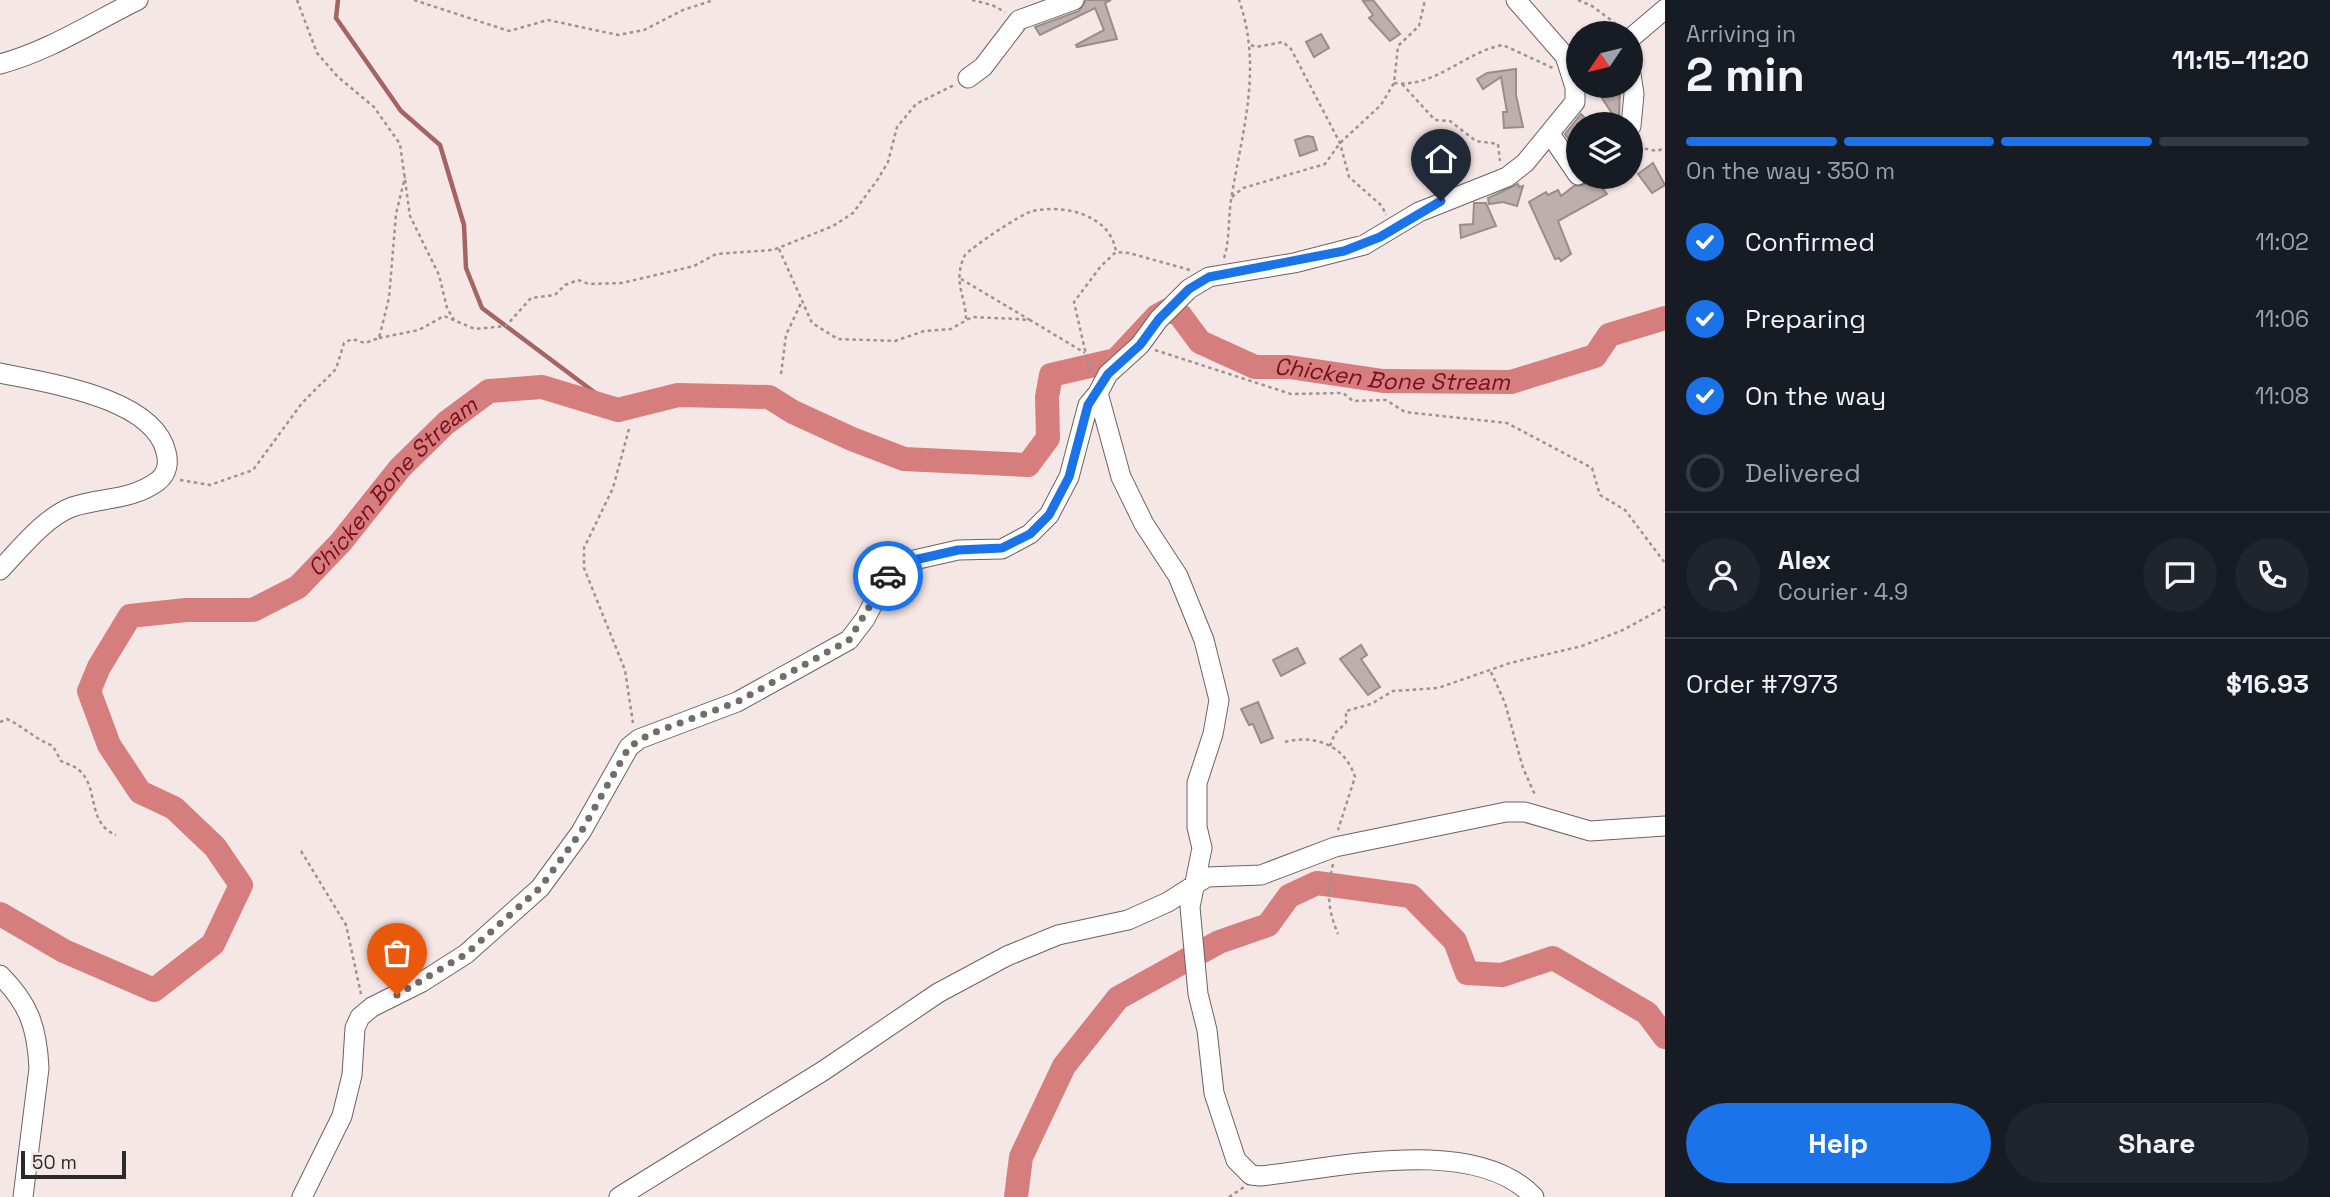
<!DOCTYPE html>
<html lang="en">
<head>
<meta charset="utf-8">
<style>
	body { margin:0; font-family:"Space Grotesk",sans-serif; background:#20242c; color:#f1f3f6; height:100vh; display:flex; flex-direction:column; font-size:26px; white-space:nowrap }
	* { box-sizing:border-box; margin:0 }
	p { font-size:23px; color:#9ea1a6 }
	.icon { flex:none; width:38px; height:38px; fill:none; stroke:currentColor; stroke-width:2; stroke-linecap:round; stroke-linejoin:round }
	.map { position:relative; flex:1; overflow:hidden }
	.details { display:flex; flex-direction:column; background:#171b24; width:665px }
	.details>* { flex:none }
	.needle { width:46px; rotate:235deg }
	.tools { position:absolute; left:1566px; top:21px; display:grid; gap:14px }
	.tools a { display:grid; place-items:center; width:77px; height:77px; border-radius:50%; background:#171b24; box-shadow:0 2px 5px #0004; font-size:35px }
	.scale { position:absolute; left:21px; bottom:18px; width:105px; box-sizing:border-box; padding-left:7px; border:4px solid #2e2929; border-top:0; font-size:19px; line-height:24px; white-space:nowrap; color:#2e2929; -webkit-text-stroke:5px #f5e7e6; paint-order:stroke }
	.pin { position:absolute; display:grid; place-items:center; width:60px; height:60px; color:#fff; margin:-72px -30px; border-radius:50% 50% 50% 0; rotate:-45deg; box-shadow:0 0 7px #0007 }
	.pin .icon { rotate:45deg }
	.courier { position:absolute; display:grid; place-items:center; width:70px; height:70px; margin:-35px; border:5px solid #1a73e8; border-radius:50%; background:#fff; color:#222; box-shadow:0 2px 9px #0007 }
	.overview em { font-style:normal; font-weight:700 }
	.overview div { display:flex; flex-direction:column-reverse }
	.overview { display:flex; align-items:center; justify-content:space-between; height:119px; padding:0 21px }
	h1 { font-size:46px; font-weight:700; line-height:52px }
	.bar { display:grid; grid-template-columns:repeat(4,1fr); gap:10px 7px; align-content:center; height:84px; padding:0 21px }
	.bar i { height:9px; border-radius:5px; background:#363941 }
	.bar .on { background:#1a73e8 }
	.bar p { grid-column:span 4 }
	.line { display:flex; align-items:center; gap:18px; padding:0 21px; border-top:2px solid #363941 }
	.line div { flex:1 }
	.round { display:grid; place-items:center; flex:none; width:74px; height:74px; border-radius:37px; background:#20242c }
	ol { padding:0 21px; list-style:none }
	li { display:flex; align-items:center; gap:21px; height:77px }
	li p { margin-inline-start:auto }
	li .icon { padding:7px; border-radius:50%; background:#1a73e8; color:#fff; stroke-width:4 }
	li:last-child { color:#9ea1a6 }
	li i { width:38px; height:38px; border:4px solid #363941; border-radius:50% }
	.primary-button { display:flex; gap:14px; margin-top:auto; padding:14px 21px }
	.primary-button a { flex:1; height:80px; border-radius:42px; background:#1a73e8; color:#fff; font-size:28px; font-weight:700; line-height:80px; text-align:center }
	.primary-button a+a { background:#20242c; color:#f1f3f6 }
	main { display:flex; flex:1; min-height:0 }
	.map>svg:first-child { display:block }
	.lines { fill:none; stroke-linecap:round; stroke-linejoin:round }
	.stream { stroke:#a46464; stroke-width:4.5 }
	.river { stroke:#d67d7d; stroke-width:24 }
	.building { fill:#bcafae; stroke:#998d8c; stroke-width:2 }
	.minor-casing { stroke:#6d6261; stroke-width:21 }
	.path { stroke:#9c9291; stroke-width:2.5; stroke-dasharray:3.5 3.5; stroke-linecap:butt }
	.minor { stroke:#fff; stroke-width:19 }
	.done { stroke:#746c6b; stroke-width:7; stroke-dasharray:0 12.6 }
	.route { stroke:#1a73e8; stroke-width:9 }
	.labels { text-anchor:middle; stroke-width:7; stroke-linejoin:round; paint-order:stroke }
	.water-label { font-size:23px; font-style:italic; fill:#7b0c1e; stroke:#f5e7e6 }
</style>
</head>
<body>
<main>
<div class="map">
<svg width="1665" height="1197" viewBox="0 0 1665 1197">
	<rect width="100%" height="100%" fill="#f5e7e6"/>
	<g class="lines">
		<path class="stream" d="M 338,0 L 336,18 L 401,111 L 440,145 L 464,225 L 466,268 L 482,308 L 618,410"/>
		<g class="river">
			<path id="s1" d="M 0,914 L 64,951 L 154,990 L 213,944 L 241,885 L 215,847 L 174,808 L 140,792 L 109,745 L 89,691 L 99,667 L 130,616 L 186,610 L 253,610 L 298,587 L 341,542 L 400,468 L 446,423 L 489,391 L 542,387 L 618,410 L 678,395 L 769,397 L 793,412 L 852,439 L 904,459 L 1028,465 L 1048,438 L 1047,397 L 1051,375 L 1116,360 L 1157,316 L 1168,310 L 1180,315 L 1200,342 L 1255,367 L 1289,367 L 1383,381 L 1511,382 L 1595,356 L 1609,335 L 1665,318"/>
			<path d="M 1016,1197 L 1021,1157 L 1064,1066 L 1118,998 L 1219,942 L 1268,925 L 1289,896 L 1317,883 L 1411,896 L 1455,941 L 1467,973 L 1502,975 L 1553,958 L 1647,1013 L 1665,1037"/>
		</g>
	</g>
	<path class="building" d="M 1086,0 L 1111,0 L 1105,3 L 1117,39 L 1077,47 L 1076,45 L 1104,30 L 1095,8 L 1040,35 L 1035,27 L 1079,11 Z
		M 1373,0 L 1400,34 L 1390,41 L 1369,18 L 1373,15 L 1363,1 Z
		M 1321,34 L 1329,48 L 1314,57 L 1306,42 Z
		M 1516,69 L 1516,95 L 1523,127 L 1504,128 L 1503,112 L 1507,112 L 1501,77 L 1483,89 L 1477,79 L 1487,73 Z
		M 1600,86 L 1620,86 L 1619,124 L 1600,95 L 1605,92 Z
		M 1581,114 L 1591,124 L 1578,124 L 1578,154 L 1565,134 Z
		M 1307,136 L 1313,137 L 1317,150 L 1300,156 L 1295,140 Z
		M 1653,163 L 1665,185 L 1652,193 L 1638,174 Z
		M 1590,177 L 1593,177 L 1607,194 L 1558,221 L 1571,254 L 1561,261 L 1559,258 L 1555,259 L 1529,202 L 1546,192 L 1548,195 L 1558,190 L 1561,196 L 1574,186 L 1584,185 Z
		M 1518,184 L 1519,187 L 1523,186 L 1517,206 L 1503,202 L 1489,204 L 1488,198 Z
		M 1474,203 L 1486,203 L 1496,226 L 1461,238 L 1460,225 L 1473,224 Z
		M 1361,645 L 1367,655 L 1361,659 L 1380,687 L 1368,695 L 1340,659 Z
		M 1297,648 L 1305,663 L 1281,676 L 1273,660 Z
		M 1258,702 L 1273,738 L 1261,743 L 1253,724 L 1249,725 L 1241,709 Z"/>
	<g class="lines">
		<defs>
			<path id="minor" d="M 1516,0 L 1565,56 L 1575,87 L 1575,102 L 1525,163 L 1507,177 L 1419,212 L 1364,245 L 1294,263 L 1209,277 L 1189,289 L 1159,319 L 1140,345 L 1108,374 L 1098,393 L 1121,477 L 1144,524 L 1178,576 L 1204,640 L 1219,700 L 1213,734 L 1197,783 L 1197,827 L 1202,848 L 1190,907 L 1198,994 L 1207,1030 L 1214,1093 L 1236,1160 L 1251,1175 L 1260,1176 C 1337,1168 1475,1134 1534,1197
				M 1631,38 L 1665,9
				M 0,64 C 49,51 93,22 138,0
				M 1631,74 L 1634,94 L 1631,126
				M 968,78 L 983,67 L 1019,20 L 1074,0
				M 1550,134 L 1578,175
				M 0,373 C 46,383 153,397 166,452 C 169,463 167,474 158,481 C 131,501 101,497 72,507 C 44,518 20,549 0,570
				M 0,975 C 29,1004 37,1027 39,1068 L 23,1197
				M 302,1197 L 342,1116 L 352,1075 L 355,1028 L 360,1017 L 372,1007 L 422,982 L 466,954 L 540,888 L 581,832 L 629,747 L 639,739 L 737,702 L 849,640 L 865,619 L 887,577 L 901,563 L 958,550 L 1002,549 L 1030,534 L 1049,515 L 1069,477 L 1088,405 L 1098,393
				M 619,1197 L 823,1071 L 938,993 L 1007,956 L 1058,935 L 1128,920 L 1168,902 L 1207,877 L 1261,875 L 1335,847 L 1506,812 L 1525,812 L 1590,831 L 1665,826"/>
		</defs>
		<use href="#minor" class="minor-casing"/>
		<path class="path" d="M 297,0 L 317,53 L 338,77 L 374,107 L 400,144 L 410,216 L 439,275 L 447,308 L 454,320
			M 414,0 L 509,31 L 548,20 L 618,35 L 644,30 L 683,10 L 714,0
			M 972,0 L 992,5 L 1005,12
			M 1578,0 L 1592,6 L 1619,26
			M 1251,45 L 1256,47 L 1283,42 L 1291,49 L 1340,143 L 1349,177 L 1382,206 L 1386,215
			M 1394,83 C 1436,88 1464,52 1503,45 L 1553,68
			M 1402,84 L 1435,120 L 1450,121 L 1476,141 L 1498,144 L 1500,161
			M 1631,146 L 1657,151 L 1665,148
			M 1232,197 L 1243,188 L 1325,164 L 1340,143 L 1381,105 L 1394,83 L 1398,46 L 1419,26 L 1425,0
			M 779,249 L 812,323 L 838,339 L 895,341 L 924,331 L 951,329 L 972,317 L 1017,319 L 1030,320 L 1085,353
			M 1224,258 C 1230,239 1228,220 1231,200 C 1242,131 1263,69 1239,0
			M 961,279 L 1030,320
			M 966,319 C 966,297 952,281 965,255 C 972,247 1022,213 1033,211 C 1065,204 1111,215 1116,252
			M 379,338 L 419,330 L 444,316 L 475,329 L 506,326 L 531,298 L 555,295 L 565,285 L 578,280 L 589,284 L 622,283 L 694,266 L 716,254 L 773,250 L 833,226 L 853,213 L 878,179 L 888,162 L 897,127 L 916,104 L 954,85
			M 1155,350 L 1291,394 L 1343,393 L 1353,401 L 1386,400 L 1405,412 L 1507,423 L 1592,468 L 1600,495 L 1625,510 L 1665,563
			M 1090,372 L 1074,302 L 1101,266 L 1116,252 L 1129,253 L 1190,270
			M 781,374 L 786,335 L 802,301
			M 629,429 L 613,488 L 584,548 L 584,568 L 625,670 L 633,723
			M 180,480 L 210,485 L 253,470 L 302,403 L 336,369 L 344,343 L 352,339 L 365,343 L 379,338 L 389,298 L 396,214 L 405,177
			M 1491,672 L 1505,703 L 1523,768 L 1536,797
			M 0,722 L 7,719 C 24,727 35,739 53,746 L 61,761 C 68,765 75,765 81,772 C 99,791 87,823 116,835
			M 1285,742 C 1314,734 1345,745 1355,777 L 1338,830
			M 1330,746 L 1335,733 L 1346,723 L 1346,711 L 1371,704 L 1393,691 L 1438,688 L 1510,663 L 1582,646 L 1623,630 L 1665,607
			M 301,851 L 346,925 L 361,994
			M 1333,864 C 1327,891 1327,908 1338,934
			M 1229,1197 L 1244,1187"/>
		<use href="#minor" class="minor"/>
	</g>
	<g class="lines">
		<path class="done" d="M 397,995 L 466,954 L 540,888 L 581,832 L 629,747 L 650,734 L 737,702 L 849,640 L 888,576"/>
		<path class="route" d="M 888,576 L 901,563 L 958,550 L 1002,548 L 1030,534 L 1049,515 L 1069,477 L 1088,405 L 1108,374 L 1140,345 L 1159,319 L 1189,289 L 1209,277 L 1344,251 L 1380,237 L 1441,201"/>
	</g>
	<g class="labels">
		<g class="water-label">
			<text dy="8" stroke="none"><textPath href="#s1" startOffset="2140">Chicken Bone Stream</textPath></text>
			<text dy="8" stroke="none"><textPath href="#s1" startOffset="964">Chicken Bone Stream</textPath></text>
		</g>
	</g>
</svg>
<div class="tools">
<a><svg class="needle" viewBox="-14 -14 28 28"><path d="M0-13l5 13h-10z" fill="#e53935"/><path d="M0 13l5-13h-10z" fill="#9ea1a6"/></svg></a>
<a><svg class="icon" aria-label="layers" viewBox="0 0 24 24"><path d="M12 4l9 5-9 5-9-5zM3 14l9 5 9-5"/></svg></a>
</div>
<div class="scale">50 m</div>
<div class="pin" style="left:397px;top:995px;background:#ea580c"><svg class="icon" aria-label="bag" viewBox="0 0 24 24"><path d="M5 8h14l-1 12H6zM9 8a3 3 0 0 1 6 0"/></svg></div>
<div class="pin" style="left:1441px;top:201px;background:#1f2937"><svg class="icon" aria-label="home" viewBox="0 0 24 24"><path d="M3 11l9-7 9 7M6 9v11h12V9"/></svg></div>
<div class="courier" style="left:888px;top:576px"><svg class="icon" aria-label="car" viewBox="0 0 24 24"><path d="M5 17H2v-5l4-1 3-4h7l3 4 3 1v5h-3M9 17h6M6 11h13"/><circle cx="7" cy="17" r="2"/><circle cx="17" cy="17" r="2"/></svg></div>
</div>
<section class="details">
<div class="overview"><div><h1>2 min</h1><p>Arriving in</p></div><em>11:15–11:20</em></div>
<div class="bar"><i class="on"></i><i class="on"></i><i class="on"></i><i></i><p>On the way · 350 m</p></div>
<ol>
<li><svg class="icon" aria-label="check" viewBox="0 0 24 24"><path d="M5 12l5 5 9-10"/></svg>Confirmed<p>11:02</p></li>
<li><svg class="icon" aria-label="check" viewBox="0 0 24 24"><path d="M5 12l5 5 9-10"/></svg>Preparing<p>11:06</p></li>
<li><svg class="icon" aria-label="check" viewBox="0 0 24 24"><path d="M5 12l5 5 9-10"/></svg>On the way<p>11:08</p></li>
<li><i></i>Delivered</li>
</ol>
<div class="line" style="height:126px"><a class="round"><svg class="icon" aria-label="person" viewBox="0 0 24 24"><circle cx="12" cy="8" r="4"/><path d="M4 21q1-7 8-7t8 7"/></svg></a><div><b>Alex</b><p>Courier · 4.9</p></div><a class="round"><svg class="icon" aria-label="chat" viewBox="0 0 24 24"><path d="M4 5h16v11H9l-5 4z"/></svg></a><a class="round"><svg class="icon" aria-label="phone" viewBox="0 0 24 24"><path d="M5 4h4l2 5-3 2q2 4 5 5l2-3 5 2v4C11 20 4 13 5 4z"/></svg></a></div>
<div class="line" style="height:91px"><div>Order #7973</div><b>$16.93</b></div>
<div class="primary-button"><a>Help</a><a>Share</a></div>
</section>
</main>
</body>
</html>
